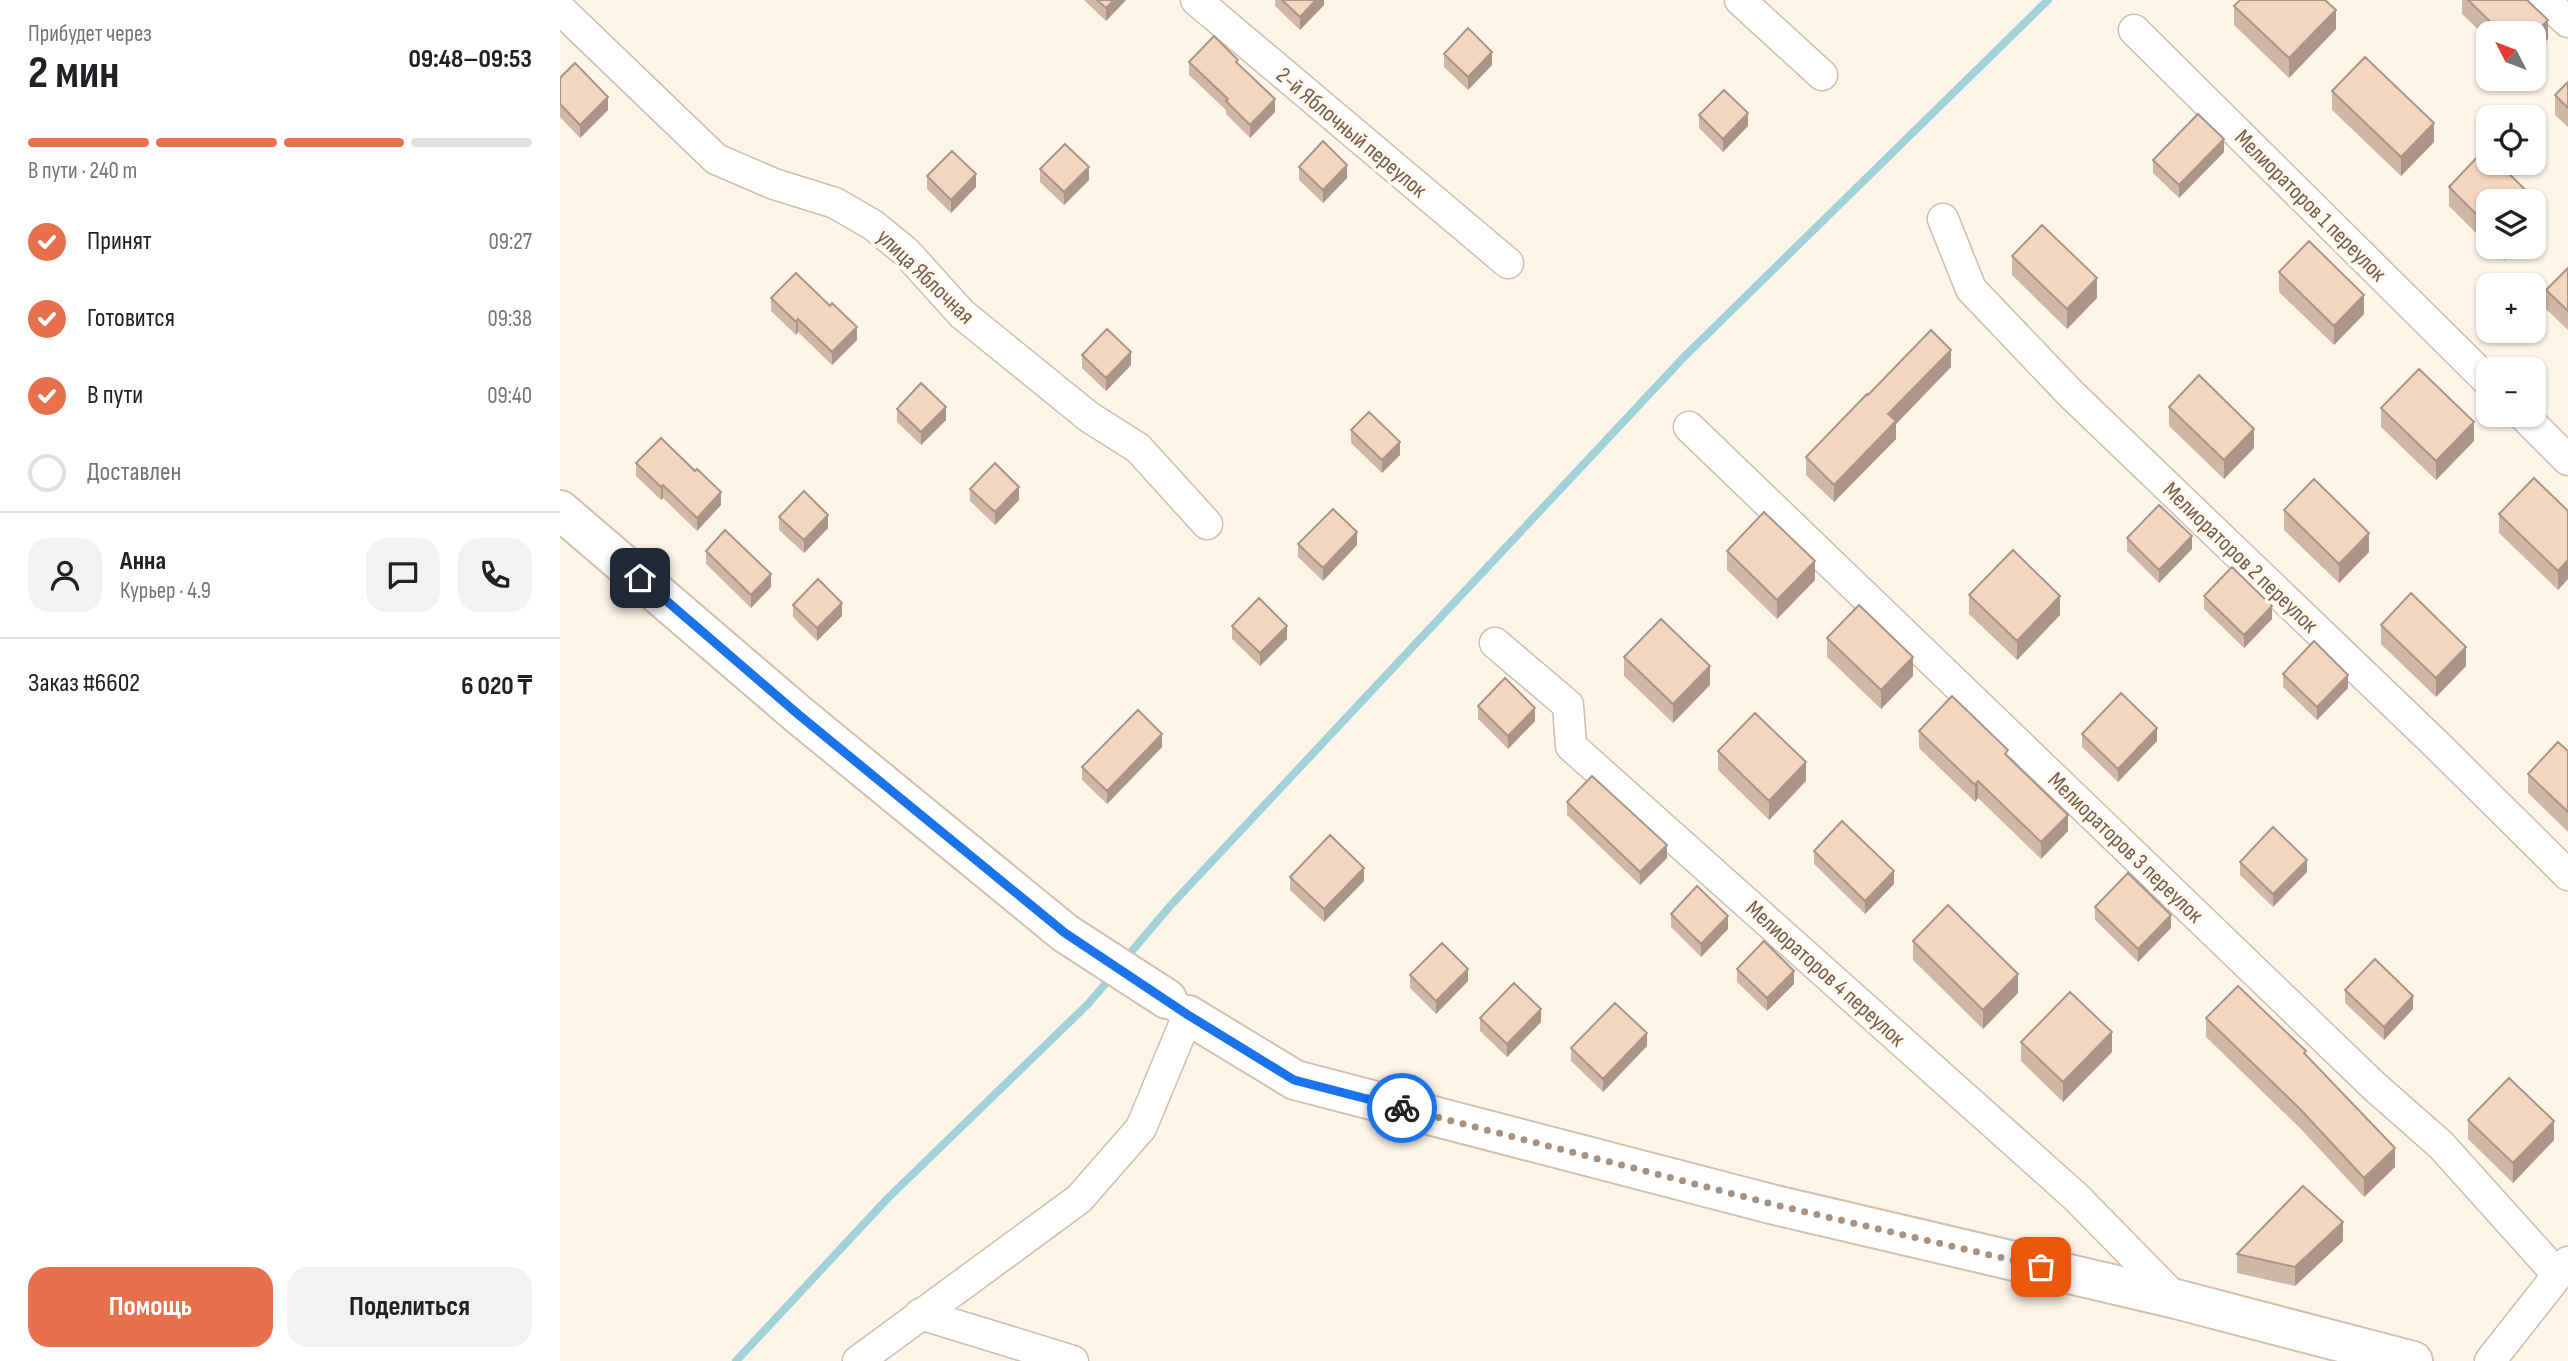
<!DOCTYPE html>
<html lang="ru">
<head>
<meta charset="utf-8">
<style>
	body { margin:0; font-family:"Sofia Sans Condensed",sans-serif; background:#f2f2f2; color:#202124; height:100vh; display:flex; flex-direction:column; font-size:26px; white-space:nowrap }
	* { box-sizing:border-box; margin:0 }
	p { font-size:23px; color:#757577 }
	.icon { flex:none; width:38px; height:38px; fill:none; stroke:currentColor; stroke-width:2; stroke-linecap:round; stroke-linejoin:round }
	.map { position:relative; flex:1; overflow:hidden }
	.details { display:flex; flex-direction:column; background:#fff; width:560px }
	.details>* { flex:none }
	.needle { width:46px; rotate:312deg }
	.tools { position:absolute; left:1916px; top:21px; display:grid; gap:14px }
	.tools a { display:grid; place-items:center; width:70px; height:70px; border-radius:14px; background:#fff; box-shadow:0 2px 5px #0004; font-size:35px }
	.pin { position:absolute; display:grid; place-items:center; width:60px; height:60px; color:#fff; margin:-30px; border-radius:14px; box-shadow:0 4px 10px #0006 }
	.courier { position:absolute; display:grid; place-items:center; width:70px; height:70px; margin:-35px; border:5px solid #1a73e8; border-radius:50%; background:#fff; color:#222; box-shadow:0 2px 9px #0007 }
	.summary em { font-style:normal; font-weight:700 }
	.summary div { display:flex; flex-direction:column-reverse }
	.summary { display:flex; align-items:center; justify-content:space-between; height:119px; padding:0 28px }
	h1 { font-size:46px; font-weight:700; line-height:52px }
	.bar { display:grid; grid-template-columns:repeat(4,1fr); gap:10px 7px; align-content:center; height:84px; padding:0 28px }
	.bar i { height:9px; border-radius:5px; background:#e0e0e0 }
	.bar .active { background:#e7714d }
	.bar p { grid-column:span 4 }
	.line { display:flex; align-items:center; gap:18px; padding:0 28px; border-top:2px solid #e0e0e0 }
	.line div { flex:1 }
	.round { display:grid; place-items:center; flex:none; width:74px; height:74px; border-radius:21px; background:#f2f2f2 }
	ol { padding:0 28px; list-style:none }
	li { display:flex; align-items:center; gap:21px; height:77px }
	li p { margin-inline-start:auto }
	li .icon { padding:7px; border-radius:50%; background:#e7714d; color:#fff; stroke-width:4 }
	li:last-child { color:#757577 }
	li i { width:38px; height:38px; border:4px solid #e0e0e0; border-radius:50% }
	.cta { display:flex; gap:14px; margin-top:auto; padding:14px 28px }
	.cta a { flex:1; height:80px; border-radius:21px; background:#e7714d; color:#fff; font-size:28px; font-weight:700; line-height:80px; text-align:center }
	.cta a+a { background:#f2f2f2; color:#202124 }
	main { display:flex; flex:1; min-height:0 }
	.map>svg:first-child { display:block }
	.lines { fill:none; stroke-linecap:round; stroke-linejoin:round }
	.stream { stroke:#a2d0d9; stroke-width:8 }
	.street-casing { stroke:#cfbdad; stroke-width:33 }
	.secondary-casing { stroke:#d5bfad; stroke-width:42 }
	.street { stroke:#fff; stroke-width:30 }
	.secondary { stroke:#fff; stroke-width:38 }
	.wall { fill:#d1b7a5 }
	.shaded-wall { fill:#aa9586 }
	.building { fill:#f3d5c0; stroke:#aa9586; stroke-width:2 }
	.done { stroke:#a79282; stroke-width:7; stroke-dasharray:0 12.6 }
	.route { stroke:#1a73e8; stroke-width:9 }
	.labels { text-anchor:middle; stroke-width:7; stroke-linejoin:round; paint-order:stroke }
	.street-label { font-size:23px; fill:#785c4b; stroke:#fff9ef }
</style>
</head>
<body>
<main>
<section class="details">
<div class="summary"><div><h1>2 мин</h1><p>Прибудет через</p></div><em>09:48–09:53</em></div>
<div class="bar"><i class="active"></i><i class="active"></i><i class="active"></i><i></i><p>В пути · 240 m</p></div>
<ol>
<li><svg class="icon" aria-label="check" viewBox="0 0 24 24"><path d="M5 12l5 5 9-10"/></svg>Принят<p>09:27</p></li>
<li><svg class="icon" aria-label="check" viewBox="0 0 24 24"><path d="M5 12l5 5 9-10"/></svg>Готовится<p>09:38</p></li>
<li><svg class="icon" aria-label="check" viewBox="0 0 24 24"><path d="M5 12l5 5 9-10"/></svg>В пути<p>09:40</p></li>
<li><i></i>Доставлен</li>
</ol>
<div class="line" style="height:126px"><a class="round"><svg class="icon" aria-label="person" viewBox="0 0 24 24"><circle cx="12" cy="8" r="4"/><path d="M4 21q1-7 8-7t8 7"/></svg></a><div><b>Анна</b><p>Курьер · 4.9</p></div><a class="round"><svg class="icon" aria-label="chat" viewBox="0 0 24 24"><path d="M4 5h16v11H9l-5 4z"/></svg></a><a class="round"><svg class="icon" aria-label="phone" viewBox="0 0 24 24"><path d="M5 4h4l2 5-3 2q2 4 5 5l2-3 5 2v4C11 20 4 13 5 4z"/></svg></a></div>
<div class="line" style="height:91px"><div>Заказ #6602</div><b>6 020 ₸</b></div>
<div class="cta"><a>Помощь</a><a>Поделиться</a></div>
</section>
<div class="map">
<svg width="2008" height="1361" viewBox="0 0 2008 1361">
	<rect width="100%" height="100%" fill="#fdf5e8"/>
	<g class="lines">
		<path class="stream" d="M 565,959 L 611,905 L 1124,357 L 1488,0
			M 176,1361 L 328,1198 L 528,1004 L 553,975"/>
		<defs>
			<path id="street" d="M 636,0 L 948,263
				M 1180,0 L 1262,75
				M 1984,0 L 2008,22
				M 0,9 L 156,159 L 214,184 L 275,203 L 313,225 L 346,252 L 402,314 L 529,417 L 578,448 L 647,524
				M 1574,30 L 1928,381
				M 1383,219 L 1411,289 L 1511,394 L 1877,745 L 2008,875
				M 1963,415 L 2008,460
				M 1129,427 L 1815,1087 L 1881,1145 L 1997,1274
				M 935,643 L 1008,705 L 1011,746 L 1516,1197 L 1616,1299
				M 360,1314 L 513,1361
				M 298,1361 L 519,1199 L 581,1128 L 628,1015 L 610,1002
				M 1930,1361 L 2008,1262"/>
			<path id="secondary" d="M 0,510 L 239,715 L 505,933 L 607,999
				M 628,1015 L 735,1080 L 1211,1204 L 1616,1299 L 1853,1361"/>
		</defs>
		<use href="#street" class="street-casing"/>
		<use href="#secondary" class="secondary-casing"/>
		<use href="#street" class="street"/>
		<use href="#secondary" class="secondary"/>
	</g>
	<path class="wall" d="M 524,0 L 566,0 L 546,21 Z
		M 715,0 L 764,0 L 764,5 L 740,30 L 715,6 Z
		M 1902,0 L 1967,0 L 1988,39 L 1974,33 L 1928,33 L 1928,39 L 1902,14 Z
		M 1674,6 L 1776,29 L 1729,78 L 1674,25 Z
		M 884,54 L 932,65 L 908,90 L 884,67 Z
		M 629,62 L 678,64 L 715,112 L 690,138 L 666,114 L 666,110 L 629,75 Z
		M 0,78 L 48,110 L 20,138 L 0,117 Z
		M 2008,82 L 2008,127 L 1995,115 L 1995,95 Z
		M 1772,91 L 1874,142 L 1841,176 L 1772,110 Z
		M 1139,115 L 1188,126 L 1163,152 L 1139,128 Z
		M 1924,150 L 1928,154 L 1928,163 L 1938,163 L 1980,204 L 1980,223 L 1974,229 L 1974,201 L 1928,201 L 1928,245 L 1889,206 L 1889,187 Z
		M 1664,152 L 1619,198 L 1593,173 L 1593,160 Z
		M 739,167 L 787,178 L 763,203 L 739,180 Z
		M 480,169 L 529,180 L 504,205 L 480,182 Z
		M 367,176 L 416,187 L 391,213 L 367,189 Z
		M 1930,247 L 1957,247 L 1944,260 Z
		M 1452,256 L 1537,298 L 1507,329 L 1452,275 Z
		M 2008,268 L 2008,330 L 1986,309 L 1986,290 Z
		M 1719,272 L 1804,314 L 1774,345 L 1719,292 Z
		M 211,298 L 297,340 L 272,365 L 238,332 L 236,335 L 211,311 Z
		M 522,355 L 571,365 L 546,391 L 522,368 Z
		M 1391,367 L 1336,424 L 1336,439 L 1274,502 L 1246,475 L 1246,457 L 1308,395 Z
		M 1609,407 L 1694,448 L 1664,479 L 1609,426 Z
		M 1821,408 L 1914,441 L 1876,480 L 1821,427 Z
		M 337,409 L 386,420 L 361,445 L 337,422 Z
		M 791,430 L 840,455 L 822,473 L 791,443 Z
		M 76,463 L 161,505 L 137,531 L 103,498 L 101,500 L 76,476 Z
		M 410,489 L 459,500 L 435,525 L 410,501 Z
		M 1724,510 L 1809,552 L 1779,583 L 1724,530 Z
		M 2008,511 L 2008,579 L 1998,590 L 1939,533 L 1939,514 Z
		M 219,517 L 268,528 L 244,553 L 219,530 Z
		M 1567,538 L 1632,549 L 1599,583 L 1567,551 Z
		M 738,544 L 797,545 L 763,581 L 738,557 Z
		M 146,551 L 211,587 L 191,608 L 146,564 Z
		M 1167,551 L 1255,580 L 1217,619 L 1167,570 Z
		M 1409,595 L 1500,615 L 1457,660 L 1409,614 Z
		M 1644,596 L 1712,619 L 1684,648 L 1644,609 Z
		M 233,605 L 282,616 L 257,641 L 233,617 Z
		M 1821,625 L 1906,666 L 1876,697 L 1821,644 Z
		M 672,626 L 727,639 L 700,666 L 672,639 Z
		M 1267,638 L 1353,676 L 1321,709 L 1267,657 Z
		M 1064,657 L 1150,685 L 1113,723 L 1064,676 Z
		M 1723,674 L 1788,688 L 1757,720 L 1723,687 Z
		M 918,706 L 975,721 L 948,749 L 918,719 Z
		M 1359,731 L 1448,757 L 1508,831 L 1481,859 L 1418,798 L 1415,802 L 1359,748 Z
		M 1522,734 L 1597,741 L 1558,782 L 1522,747 Z
		M 602,747 L 547,804 L 522,780 L 522,767 Z
		M 1158,751 L 1246,781 L 1209,820 L 1158,770 Z
		M 2008,751 L 2008,832 L 1968,793 L 1968,774 Z
		M 1007,802 L 1107,858 L 1080,885 L 1007,815 Z
		M 1254,851 L 1334,884 L 1305,914 L 1254,864 Z
		M 1680,862 L 1747,872 L 1713,907 L 1680,875 Z
		M 730,877 L 804,881 L 764,922 L 730,890 Z
		M 1535,907 L 1611,928 L 1578,962 L 1535,920 Z
		M 1111,914 L 1168,929 L 1141,957 L 1111,927 Z
		M 1353,941 L 1458,993 L 1423,1029 L 1353,960 Z
		M 1177,969 L 1234,984 L 1207,1011 L 1177,982 Z
		M 850,975 L 908,981 L 876,1014 L 850,988 Z
		M 1785,990 L 1853,1009 L 1824,1040 L 1785,1003 Z
		M 920,1018 L 981,1022 L 947,1057 L 920,1031 Z
		M 1646,1018 L 1746,1054 L 1835,1167 L 1804,1197 L 1740,1128 L 1646,1037 Z
		M 1461,1042 L 1552,1052 L 1503,1102 L 1461,1061 Z
		M 1087,1046 L 1043,1092 L 1011,1061 L 1011,1048 Z
		M 1908,1120 L 1994,1140 L 1953,1183 L 1908,1139 Z
		M 1783,1241 L 1735,1286 L 1677,1273 L 1677,1254 Z"/>
	<path class="shaded-wall" d="M 554,0 L 566,0 L 546,21 L 546,8 Z
		M 756,0 L 764,0 L 764,5 L 740,30 L 740,17 Z
		M 1776,10 L 1776,29 L 1729,78 L 1729,58 Z
		M 1988,20 L 1988,39 L 1974,54 L 1974,34 Z
		M 932,52 L 932,65 L 908,90 L 908,77 Z
		M 48,97 L 48,110 L 20,138 L 20,125 Z
		M 715,99 L 715,112 L 690,138 L 690,125 Z
		M 1188,113 L 1188,126 L 1163,152 L 1163,139 Z
		M 1874,123 L 1874,142 L 1841,176 L 1841,157 Z
		M 1664,139 L 1664,152 L 1619,198 L 1619,185 Z
		M 787,165 L 787,178 L 763,203 L 763,190 Z
		M 529,167 L 529,180 L 504,205 L 504,192 Z
		M 416,174 L 416,187 L 391,213 L 391,200 Z
		M 1980,204 L 1980,223 L 1974,229 L 1974,210 Z
		M 1944,247 L 1957,247 L 1944,260 Z
		M 1537,278 L 1537,298 L 1507,329 L 1507,309 Z
		M 1804,295 L 1804,314 L 1774,345 L 1774,326 Z
		M 238,319 L 238,332 L 236,335 L 236,322 Z
		M 297,327 L 297,340 L 272,365 L 272,352 Z
		M 1391,350 L 1391,367 L 1336,424 L 1336,439 L 1274,502 L 1274,485 L 1328,414 Z
		M 571,352 L 571,365 L 546,391 L 546,378 Z
		M 386,407 L 386,420 L 361,445 L 361,432 Z
		M 1914,422 L 1914,441 L 1876,480 L 1876,461 Z
		M 1694,429 L 1694,448 L 1664,479 L 1664,460 Z
		M 840,442 L 840,455 L 822,473 L 822,460 Z
		M 103,485 L 103,498 L 101,500 L 101,487 Z
		M 459,487 L 459,500 L 435,525 L 435,512 Z
		M 161,492 L 161,505 L 137,531 L 137,518 Z
		M 268,515 L 268,528 L 244,553 L 244,540 Z
		M 797,532 L 797,545 L 763,581 L 763,568 Z
		M 1809,533 L 1809,552 L 1779,583 L 1779,564 Z
		M 1632,536 L 1632,549 L 1599,583 L 1599,570 Z
		M 2008,560 L 2008,579 L 1998,590 L 1998,571 Z
		M 1255,561 L 1255,580 L 1217,619 L 1217,600 Z
		M 211,574 L 211,587 L 191,608 L 191,595 Z
		M 1500,596 L 1500,615 L 1457,660 L 1457,641 Z
		M 282,603 L 282,616 L 257,641 L 257,628 Z
		M 1712,606 L 1712,619 L 1684,648 L 1684,635 Z
		M 727,626 L 727,639 L 700,666 L 700,653 Z
		M 1906,647 L 1906,666 L 1876,697 L 1876,678 Z
		M 1353,657 L 1353,676 L 1321,709 L 1321,690 Z
		M 1150,666 L 1150,685 L 1113,723 L 1113,704 Z
		M 1788,675 L 1788,688 L 1757,720 L 1757,707 Z
		M 975,708 L 975,721 L 948,749 L 948,736 Z
		M 1597,728 L 1597,741 L 1558,782 L 1558,769 Z
		M 602,734 L 602,747 L 547,804 L 547,791 Z
		M 1246,762 L 1246,781 L 1209,820 L 1209,801 Z
		M 1418,781 L 1418,798 L 1415,802 L 1415,785 Z
		M 1508,815 L 1508,831 L 1481,859 L 1481,842 Z
		M 1107,845 L 1107,858 L 1080,885 L 1080,872 Z
		M 1747,860 L 1747,872 L 1713,907 L 1713,894 Z
		M 804,868 L 804,881 L 764,922 L 764,909 Z
		M 1334,871 L 1334,884 L 1305,914 L 1305,901 Z
		M 1611,915 L 1611,928 L 1578,962 L 1578,949 Z
		M 1168,916 L 1168,929 L 1141,957 L 1141,944 Z
		M 908,969 L 908,981 L 876,1014 L 876,1001 Z
		M 1234,971 L 1234,984 L 1207,1011 L 1207,998 Z
		M 1458,974 L 1458,993 L 1423,1029 L 1423,1010 Z
		M 1853,996 L 1853,1009 L 1824,1040 L 1824,1027 Z
		M 981,1009 L 981,1022 L 947,1057 L 947,1044 Z
		M 1552,1032 L 1552,1052 L 1503,1102 L 1503,1082 Z
		M 1087,1033 L 1087,1046 L 1043,1092 L 1043,1079 Z
		M 1994,1121 L 1994,1140 L 1953,1183 L 1953,1163 Z
		M 1835,1148 L 1835,1167 L 1804,1197 L 1804,1178 Z
		M 1783,1222 L 1783,1241 L 1735,1286 L 1735,1267 Z"/>
	<path class="building" d="M 537,0 L 554,0 L 546,8 Z
		M 722,0 L 756,0 L 740,17 Z
		M 1680,0 L 1765,0 L 1776,10 L 1729,58 L 1674,6 Z
		M 1908,0 L 1967,0 L 1988,20 L 1974,34 L 1974,33 L 1942,33 Z
		M 908,28 L 932,52 L 908,77 L 884,54 Z
		M 654,36 L 678,60 L 676,62 L 715,99 L 690,125 L 666,101 L 668,99 L 629,62 Z
		M 1805,57 L 1874,123 L 1841,157 L 1772,91 Z
		M 15,63 L 48,97 L 20,125 L 0,104 L 0,78 Z
		M 2008,82 L 2008,108 L 1995,95 Z
		M 1164,90 L 1188,113 L 1163,139 L 1139,115 Z
		M 1638,114 L 1664,139 L 1619,185 L 1593,160 Z
		M 763,141 L 787,165 L 763,190 L 739,167 Z
		M 505,144 L 529,167 L 504,192 L 480,169 Z
		M 1924,150 L 1928,154 L 1928,163 L 1938,163 L 1980,204 L 1974,210 L 1974,201 L 1928,201 L 1928,226 L 1889,187 Z
		M 392,151 L 416,174 L 391,200 L 367,176 Z
		M 1482,225 L 1537,278 L 1507,309 L 1452,256 Z
		M 1749,241 L 1804,295 L 1774,326 L 1719,272 Z
		M 2008,268 L 2008,311 L 1986,290 Z
		M 236,273 L 270,306 L 272,303 L 297,327 L 272,352 L 238,319 L 236,322 L 211,298 Z
		M 547,329 L 571,352 L 546,378 L 522,355 Z
		M 1371,330 L 1391,350 L 1328,414 L 1336,421 L 1274,485 L 1246,457 L 1307,394 L 1308,395 Z
		M 1859,369 L 1914,422 L 1876,461 L 1821,408 Z
		M 1639,375 L 1694,429 L 1664,460 L 1609,407 Z
		M 361,383 L 386,407 L 361,432 L 337,409 Z
		M 809,412 L 840,442 L 822,460 L 791,430 Z
		M 101,438 L 135,471 L 137,469 L 161,492 L 137,518 L 103,485 L 101,487 L 76,463 Z
		M 435,463 L 459,487 L 435,512 L 410,489 Z
		M 1974,478 L 2008,511 L 2008,560 L 1998,571 L 1939,514 Z
		M 1754,479 L 1809,533 L 1779,564 L 1724,510 Z
		M 244,491 L 268,515 L 244,540 L 219,517 Z
		M 1599,505 L 1632,536 L 1599,570 L 1567,538 Z
		M 773,509 L 797,532 L 763,568 L 738,544 Z
		M 1204,512 L 1255,561 L 1217,600 L 1167,551 Z
		M 165,530 L 211,574 L 191,595 L 146,551 Z
		M 1453,550 L 1500,596 L 1457,641 L 1409,595 Z
		M 1672,567 L 1712,606 L 1684,635 L 1644,596 Z
		M 258,579 L 282,603 L 257,628 L 233,605 Z
		M 1851,593 L 1906,647 L 1876,678 L 1821,625 Z
		M 699,598 L 727,626 L 700,653 L 672,626 Z
		M 1299,605 L 1353,657 L 1321,690 L 1267,638 Z
		M 1101,619 L 1150,666 L 1113,704 L 1064,657 Z
		M 1754,641 L 1788,675 L 1757,707 L 1723,674 Z
		M 945,678 L 975,708 L 948,736 L 918,706 Z
		M 1561,693 L 1597,728 L 1558,769 L 1522,734 Z
		M 1392,696 L 1448,750 L 1445,754 L 1508,815 L 1481,842 L 1418,781 L 1415,785 L 1359,731 Z
		M 578,710 L 602,734 L 547,791 L 522,767 Z
		M 1195,713 L 1246,762 L 1209,801 L 1158,751 Z
		M 1998,742 L 2008,751 L 2008,812 L 1968,774 Z
		M 1032,776 L 1107,845 L 1080,872 L 1007,802 Z
		M 1282,821 L 1334,871 L 1305,901 L 1254,851 Z
		M 1713,827 L 1747,860 L 1713,894 L 1680,862 Z
		M 770,835 L 804,868 L 764,909 L 730,877 Z
		M 1568,873 L 1611,915 L 1578,949 L 1535,907 Z
		M 1137,886 L 1168,916 L 1141,944 L 1111,914 Z
		M 1388,905 L 1458,974 L 1423,1010 L 1353,941 Z
		M 1204,941 L 1234,971 L 1207,998 L 1177,969 Z
		M 882,943 L 908,969 L 876,1001 L 850,975 Z
		M 1815,959 L 1853,996 L 1824,1027 L 1785,990 Z
		M 954,983 L 981,1009 L 947,1044 L 920,1018 Z
		M 1678,986 L 1746,1051 L 1744,1053 L 1835,1148 L 1804,1178 L 1740,1109 L 1646,1018 Z
		M 1510,992 L 1552,1032 L 1503,1082 L 1461,1042 Z
		M 1055,1003 L 1087,1033 L 1043,1079 L 1011,1048 Z
		M 1949,1078 L 1994,1121 L 1953,1163 L 1908,1120 Z
		M 1743,1186 L 1783,1222 L 1735,1267 L 1677,1254 Z"/>
	<g class="lines">
		<path class="done" d="M 842,1108 L 1212,1204 L 1481,1267"/>
		<path class="route" d="M 80,578 L 239,715 L 505,933 L 628,1015 L 734,1080 L 842,1108"/>
	</g>
	<g class="labels">
		<g class="street-label">
			<text transform="translate(792 132) rotate(40)" y="8">2-й Яблочный переулок</text>
			<text transform="translate(1751 205) rotate(45)" y="8">Мелиораторов 1 переулок</text>
			<text transform="translate(366 276) rotate(44)" y="8">улица Яблочная</text>
			<text transform="translate(1681 557) rotate(44)" y="8">Мелиораторов 2 переулок</text>
			<text transform="translate(1566 847) rotate(44)" y="8">Мелиораторов 3 переулок</text>
			<text transform="translate(1266 973) rotate(42)" y="8">Мелиораторов 4 переулок</text>
		</g>
	</g>
</svg>
<div class="tools">
<a><svg class="needle" viewBox="-14 -14 28 28"><path d="M0-13l5 13h-10z" fill="#e53935"/><path d="M0 13l5-13h-10z" fill="#757577"/></svg></a>
<a><svg class="icon" aria-label="locate" viewBox="0 0 24 24"><circle cx="12" cy="12" r="6"/><path d="M12 2v4M12 18v4M2 12h4M18 12h4"/></svg></a>
<a><svg class="icon" aria-label="layers" viewBox="0 0 24 24"><path d="M12 4l9 5-9 5-9-5zM3 14l9 5 9-5"/></svg></a>
<a>+</a>
<a>−</a>
</div>
<div class="pin" style="left:1481px;top:1267px;background:#ea580c"><svg class="icon" aria-label="bag" viewBox="0 0 24 24"><path d="M5 8h14l-1 12H6zM9 8a3 3 0 0 1 6 0"/></svg></div>
<div class="pin" style="left:80px;top:578px;background:#1f2937"><svg class="icon" aria-label="home" viewBox="0 0 24 24"><path d="M3 11l9-7 9 7M6 9v11h12V9"/></svg></div>
<div class="courier" style="left:842px;top:1108px"><svg class="icon" aria-label="bike" viewBox="0 0 24 24"><circle cx="6" cy="16" r="4"/><circle cx="18" cy="16" r="4"/><path d="M6 16l4-8h5l3 8M10 8l3 8H6M13 5h3"/></svg></div>
</div>
</main>
</body>
</html>
